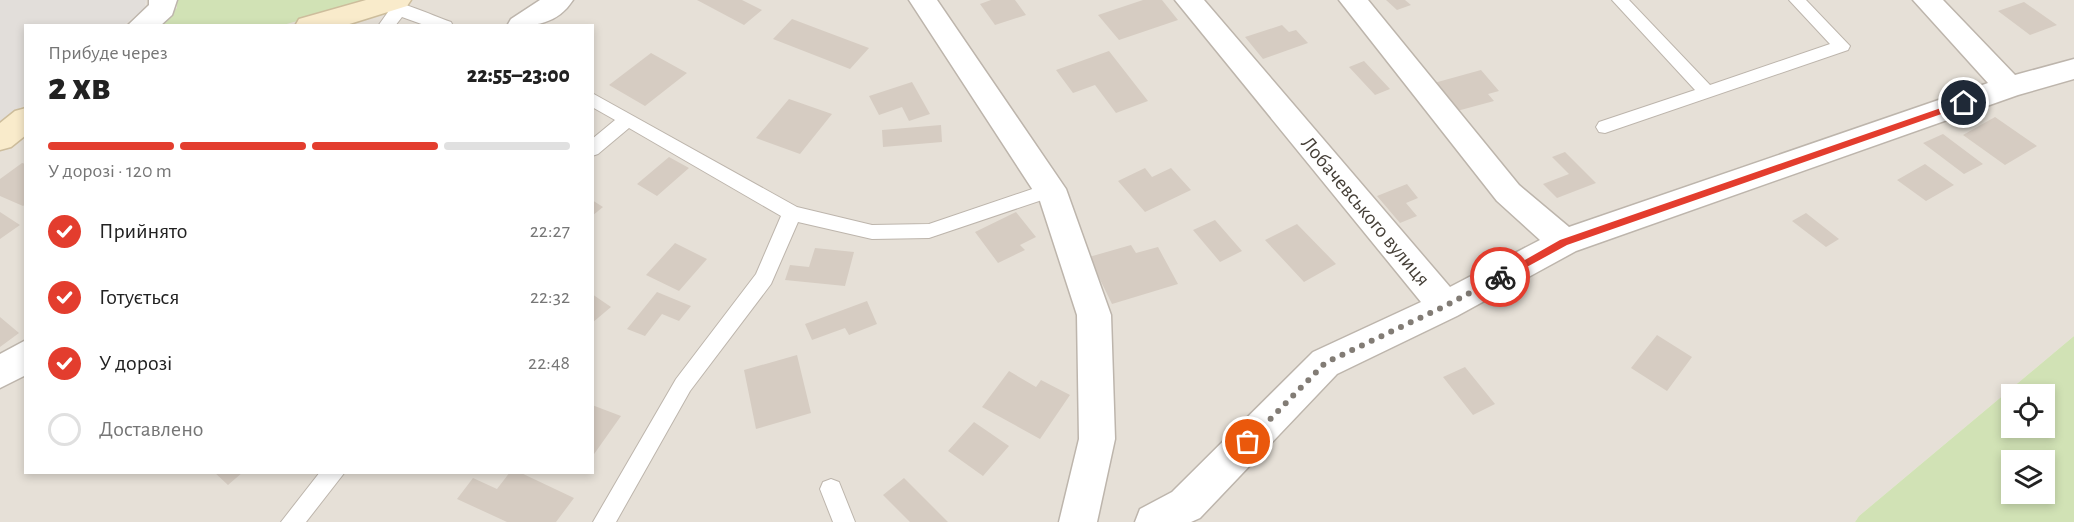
<!DOCTYPE html>
<html lang="uk">
<head>
<meta charset="utf-8">
<style>
	body { margin:0; font-family:"Alegreya Sans",sans-serif; background:#f6f6f6; color:#222; height:100vh; display:flex; flex-direction:column; font-size:22px; white-space:nowrap }
	* { box-sizing:border-box; margin:0 }
	p { font-size:20px; color:#767676 }
	.icon { flex:none; width:33px; height:33px; fill:none; stroke:currentColor; stroke-width:2; stroke-linecap:round; stroke-linejoin:round }
	.map { position:relative; flex:1; overflow:hidden }
	.drawer { position:absolute; left:24px; top:24px; width:570px; height:450px; display:flex; flex-direction:column; background:#fff; border-radius:0px; box-shadow:0 3px 9px #0003 }
	.drawer>* { flex:none }
	.buttons { position:absolute; left:2001px; top:384px; display:grid; gap:12px }
	.buttons a { display:grid; place-items:center; width:54px; height:54px; border-radius:0px; background:#fff; box-shadow:0 3px 9px #0003; font-size:30px }
	.pin { position:absolute; display:grid; place-items:center; width:51px; height:51px; color:#fff; margin:-26px; border:3px solid #fff; border-radius:50%; box-shadow:0 2px 6px #0007 }
	.courier { position:absolute; display:grid; place-items:center; width:60px; height:60px; margin:-30px; border:4px solid #e33d2e; border-radius:50%; background:#fff; color:#222; box-shadow:0 2px 8px #0007 }
	.headline em { font-style:normal; font-weight:800 }
	.headline div { display:flex; flex-direction:column-reverse }
	.headline { display:flex; align-items:center; justify-content:space-between; height:102px; padding:0 24px }
	h1 { font-size:39px; font-weight:800; line-height:45px }
	.bar { display:grid; grid-template-columns:repeat(4,1fr); gap:9px 6px; align-content:center; height:72px; padding:0 24px }
	.bar i { height:8px; border-radius:4px; background:#e0e0e0 }
	.bar .current { background:#e33d2e }
	.bar p { grid-column:span 4 }
	ol { padding:0 24px; list-style:none }
	li { display:flex; align-items:center; gap:18px; height:66px }
	li p { margin-inline-start:auto }
	li .icon { padding:6px; border-radius:50%; background:#e33d2e; color:#fff; stroke-width:4 }
	li:last-child { color:#767676 }
	li i { width:33px; height:33px; border:3px solid #e0e0e0; border-radius:50% }
	.map>svg:first-child { display:block }
	.residential { fill:#e6e0d7 }
	.industrial { fill:#e2deda }
	.green { fill:#d1e2b5; fill-rule:evenodd }
	.building { fill:#d6ccc2 }
	.lines { fill:none; stroke-linecap:round; stroke-linejoin:round }
	.lane-casing { stroke:#bdb5ac; stroke-width:2 }
	.street-casing { stroke:#bdb5ac; stroke-width:3 }
	.secondary-casing { stroke:#cdbd9c; stroke-width:3 }
	.lane { fill:#fff; fill-rule:evenodd }
	.street { fill:#fff; fill-rule:evenodd }
	.secondary { fill:#f9ebcb; fill-rule:evenodd }
	.route { fill:#e33d2e }
	.done { stroke:#827c75; stroke-width:6; stroke-dasharray:0 10.8 }
	.labels { text-anchor:middle; stroke-width:4.5; stroke-linejoin:round; paint-order:stroke }
	.street-label { font-size:21px; fill:#453f37; stroke:#fff }
</style>
</head>
<body>
<div class="map">
<svg width="2074" height="522" viewBox="0 0 2074 522">
	<rect width="100%" height="100%" fill="#f2eee8"/>
	<path class="residential" d="M 146,0 L 2074,0 L 2074,336 L 1859,516 L 1855,522 L 0,522 L 0,125 L 25,104 L 26,472 L 592,472 L 592,26 L 124,25 L 145,8 Z"/>
	<path class="industrial" d="M 0,0 L 146,0 L 145,8 L 124,25 L 26,26 L 25,104 L 0,125 Z"/>
	<path class="green" d="M 177,0 L 372,0 L 283,25 L 154,26 L 177,8 Z
		M 2074,336 L 2074,522 L 1855,522 L 1859,516 ZM 2044,394 L 2044,428 L 2012,428 L 2012,394 ZM 2044,460 L 2044,494 L 2012,494 L 2012,460 Z"/>
	<path class="building" d="M 697,0 L 742,0 L 762,10 L 744,25 Z
		M 991,0 L 1015,0 L 1026,15 L 995,25 L 980,4 Z
		M 1143,0 L 1162,0 L 1178,20 L 1119,40 L 1098,15 Z
		M 1386,0 L 1405,0 L 1411,5 L 1397,10 Z
		M 2024,2 L 2057,25 L 2030,35 L 1998,11 Z
		M 792,19 L 869,48 L 850,69 L 773,39 Z
		M 1282,25 L 1289,32 L 1296,30 L 1308,43 L 1263,59 L 1245,37 Z
		M 1109,51 L 1148,101 L 1116,113 L 1095,85 L 1073,93 L 1056,70 Z
		M 651,53 L 687,73 L 645,106 L 609,85 Z
		M 1364,61 L 1390,89 L 1375,95 L 1349,67 Z
		M 1481,70 L 1499,91 L 1488,94 L 1494,101 L 1457,111 L 1434,83 Z
		M 912,82 L 930,114 L 909,121 L 902,107 L 879,115 L 869,96 Z
		M 789,99 L 832,114 L 800,154 L 756,138 Z
		M 1995,117 L 2037,146 L 2005,165 L 1963,135 Z
		M 941,125 L 942,142 L 883,147 L 882,130 Z
		M 1943,134 L 1983,164 L 1964,174 L 1923,143 Z
		M 1565,152 L 1596,183 L 1557,198 L 1543,184 L 1569,174 L 1552,157 Z
		M 669,157 L 689,168 L 657,196 L 637,184 Z
		M 22,163 L 26,164 L 26,204 L 23,206 L 0,196 L 0,179 Z
		M 1925,164 L 1954,185 L 1926,201 L 1897,180 Z
		M 1145,168 L 1152,177 L 1171,168 L 1191,190 L 1145,212 L 1118,181 Z
		M 1407,184 L 1418,198 L 1406,203 L 1417,216 L 1400,223 L 1377,196 Z
		M 592,200 L 603,207 L 592,216 Z
		M 0,212 L 20,225 L 0,239 Z
		M 1016,212 L 1036,237 L 1020,245 L 1025,250 L 998,263 L 975,232 Z
		M 1806,213 L 1839,239 L 1826,247 L 1792,221 Z
		M 1215,220 L 1242,251 L 1220,262 L 1193,230 Z
		M 1297,224 L 1336,264 L 1304,282 L 1265,240 Z
		M 675,243 L 707,259 L 679,291 L 646,275 Z
		M 1131,245 L 1136,253 L 1158,247 L 1178,284 L 1112,304 L 1089,257 Z
		M 815,248 L 854,252 L 845,286 L 785,280 L 790,265 L 809,267 Z
		M 657,292 L 691,306 L 679,321 L 662,314 L 645,336 L 627,329 Z
		M 592,294 L 611,307 L 592,323 Z
		M 867,301 L 877,324 L 849,335 L 845,328 L 812,340 L 805,324 Z
		M 0,317 L 19,333 L 0,347 Z
		M 1657,335 L 1692,357 L 1667,391 L 1631,368 Z
		M 797,355 L 811,413 L 756,429 L 744,370 Z
		M 1465,367 L 1495,404 L 1473,415 L 1443,377 Z
		M 1009,371 L 1036,387 L 1041,380 L 1070,395 L 1040,439 L 982,407 Z
		M 592,405 L 621,416 L 592,457 Z
		M 974,422 L 1009,446 L 983,476 L 948,451 Z
		M 214,472 L 243,472 L 228,485 Z
		M 510,472 L 519,472 L 574,498 L 556,522 L 507,522 L 457,499 L 473,478 L 497,489 Z
		M 904,478 L 948,522 L 910,522 L 883,495 Z"/>
	<g class="lines">
		<defs>
			<path id="lane" d="M 377,0 C 401,0 428,14 451,22 L 453,26 L 427,26 L 402,17 L 395,26 L 378,26 L 388,12 L 375,4 Z
				M 1612,0 L 1629,0 L 1710,85 L 1830,44 L 1789,0 L 1806,0 L 1850,46 L 1848,50 L 1605,133 L 1599,132 L 1596,127 L 1599,122 L 1695,90 Z
				M 592,93 L 797,207 L 872,225 L 929,224 L 1050,183 L 1057,185 L 1059,190 L 1057,195 L 929,238 L 872,239 L 798,222 L 771,284 L 690,391 L 616,522 L 593,522 L 676,379 L 756,274 L 781,216 L 629,128 L 598,154 L 592,156 L 592,139 L 615,120 L 592,107 Z
				M 320,472 L 345,472 L 306,522 L 281,522 Z
				M 831,479 L 839,482 L 855,522 L 833,522 L 820,489 L 823,482 Z"/>
			<path id="street" d="M 149,0 L 177,0 L 172,15 L 160,26 L 127,26 L 149,5 Z
				M 540,0 L 573,0 C 557,25 534,26 507,26 L 511,19 Z
				M 909,0 L 937,0 L 1066,189 L 1111,315 L 1115,439 L 1097,522 L 1059,522 L 1079,439 L 1077,315 L 1040,201 Z
				M 1175,0 L 1204,0 L 1450,287 L 1540,240 L 1497,201 L 1339,0 L 1368,0 L 1519,185 L 1569,227 L 1988,83 L 1913,0 L 1943,0 L 2015,75 L 2074,59 L 2074,79 L 2018,95 L 1576,251 L 1457,316 L 1337,374 L 1200,518 L 1191,522 L 1135,522 L 1140,509 L 1172,492 L 1313,352 L 1421,302 Z
				M 26,340 L 26,375 L 0,388 L 0,354 Z"/>
			<path id="secondary" d="M 366,0 L 411,0 L 407,6 L 343,26 L 295,26 L 299,19 Z
				M 26,108 L 26,135 L 11,147 L 0,150 L 0,123 L 15,111 Z"/>
		</defs>
		<use href="#lane" class="lane-casing"/>
		<use href="#street" class="street-casing"/>
		<use href="#secondary" class="secondary-casing"/>
		<use href="#lane" class="lane"/>
		<use href="#street" class="street"/>
		<use href="#secondary" class="secondary"/>
	</g>
	<path class="route" d="M 1964,100 L 1969,103 L 1967,105 L 1567,245 L 1503,280 L 1500,281 L 1495,277 L 1560,240 Z"/>
	<g class="lines">
		<path class="done" d="M 1248,442 L 1325,363 L 1445,306 L 1500,277"/>
	</g>
	<g class="labels">
		<g class="street-label">
			<text transform="translate(1366 211) rotate(50)" y="7">Лобачевського вулиця</text>
		</g>
	</g>
</svg>
<div class="buttons">
<a><svg class="icon" aria-label="locate" viewBox="0 0 24 24"><circle cx="12" cy="12" r="6"/><path d="M12 2v4M12 18v4M2 12h4M18 12h4"/></svg></a>
<a><svg class="icon" aria-label="layers" viewBox="0 0 24 24"><path d="M12 4l9 5-9 5-9-5zM3 14l9 5 9-5"/></svg></a>
</div>
<div class="pin" style="left:1248px;top:442px;background:#ea580c"><svg class="icon" aria-label="bag" viewBox="0 0 24 24"><path d="M5 8h14l-1 12H6zM9 8a3 3 0 0 1 6 0"/></svg></div>
<div class="pin" style="left:1964px;top:103px;background:#1f2937"><svg class="icon" aria-label="home" viewBox="0 0 24 24"><path d="M3 11l9-7 9 7M6 9v11h12V9"/></svg></div>
<div class="courier" style="left:1500px;top:277px"><svg class="icon" aria-label="bike" viewBox="0 0 24 24"><circle cx="6" cy="16" r="4"/><circle cx="18" cy="16" r="4"/><path d="M6 16l4-8h5l3 8M10 8l3 8H6M13 5h3"/></svg></div>
<section class="drawer">
<div class="headline"><div><h1>2 хв</h1><p>Прибуде через</p></div><em>22:55–23:00</em></div>
<div class="bar"><i class="current"></i><i class="current"></i><i class="current"></i><i></i><p>У дорозі · 120 m</p></div>
<ol>
<li><svg class="icon" aria-label="check" viewBox="0 0 24 24"><path d="M5 12l5 5 9-10"/></svg>Прийнято<p>22:27</p></li>
<li><svg class="icon" aria-label="check" viewBox="0 0 24 24"><path d="M5 12l5 5 9-10"/></svg>Готується<p>22:32</p></li>
<li><svg class="icon" aria-label="check" viewBox="0 0 24 24"><path d="M5 12l5 5 9-10"/></svg>У дорозі<p>22:48</p></li>
<li><i></i>Доставлено</li>
</ol>
</section>
</div>
</body>
</html>
